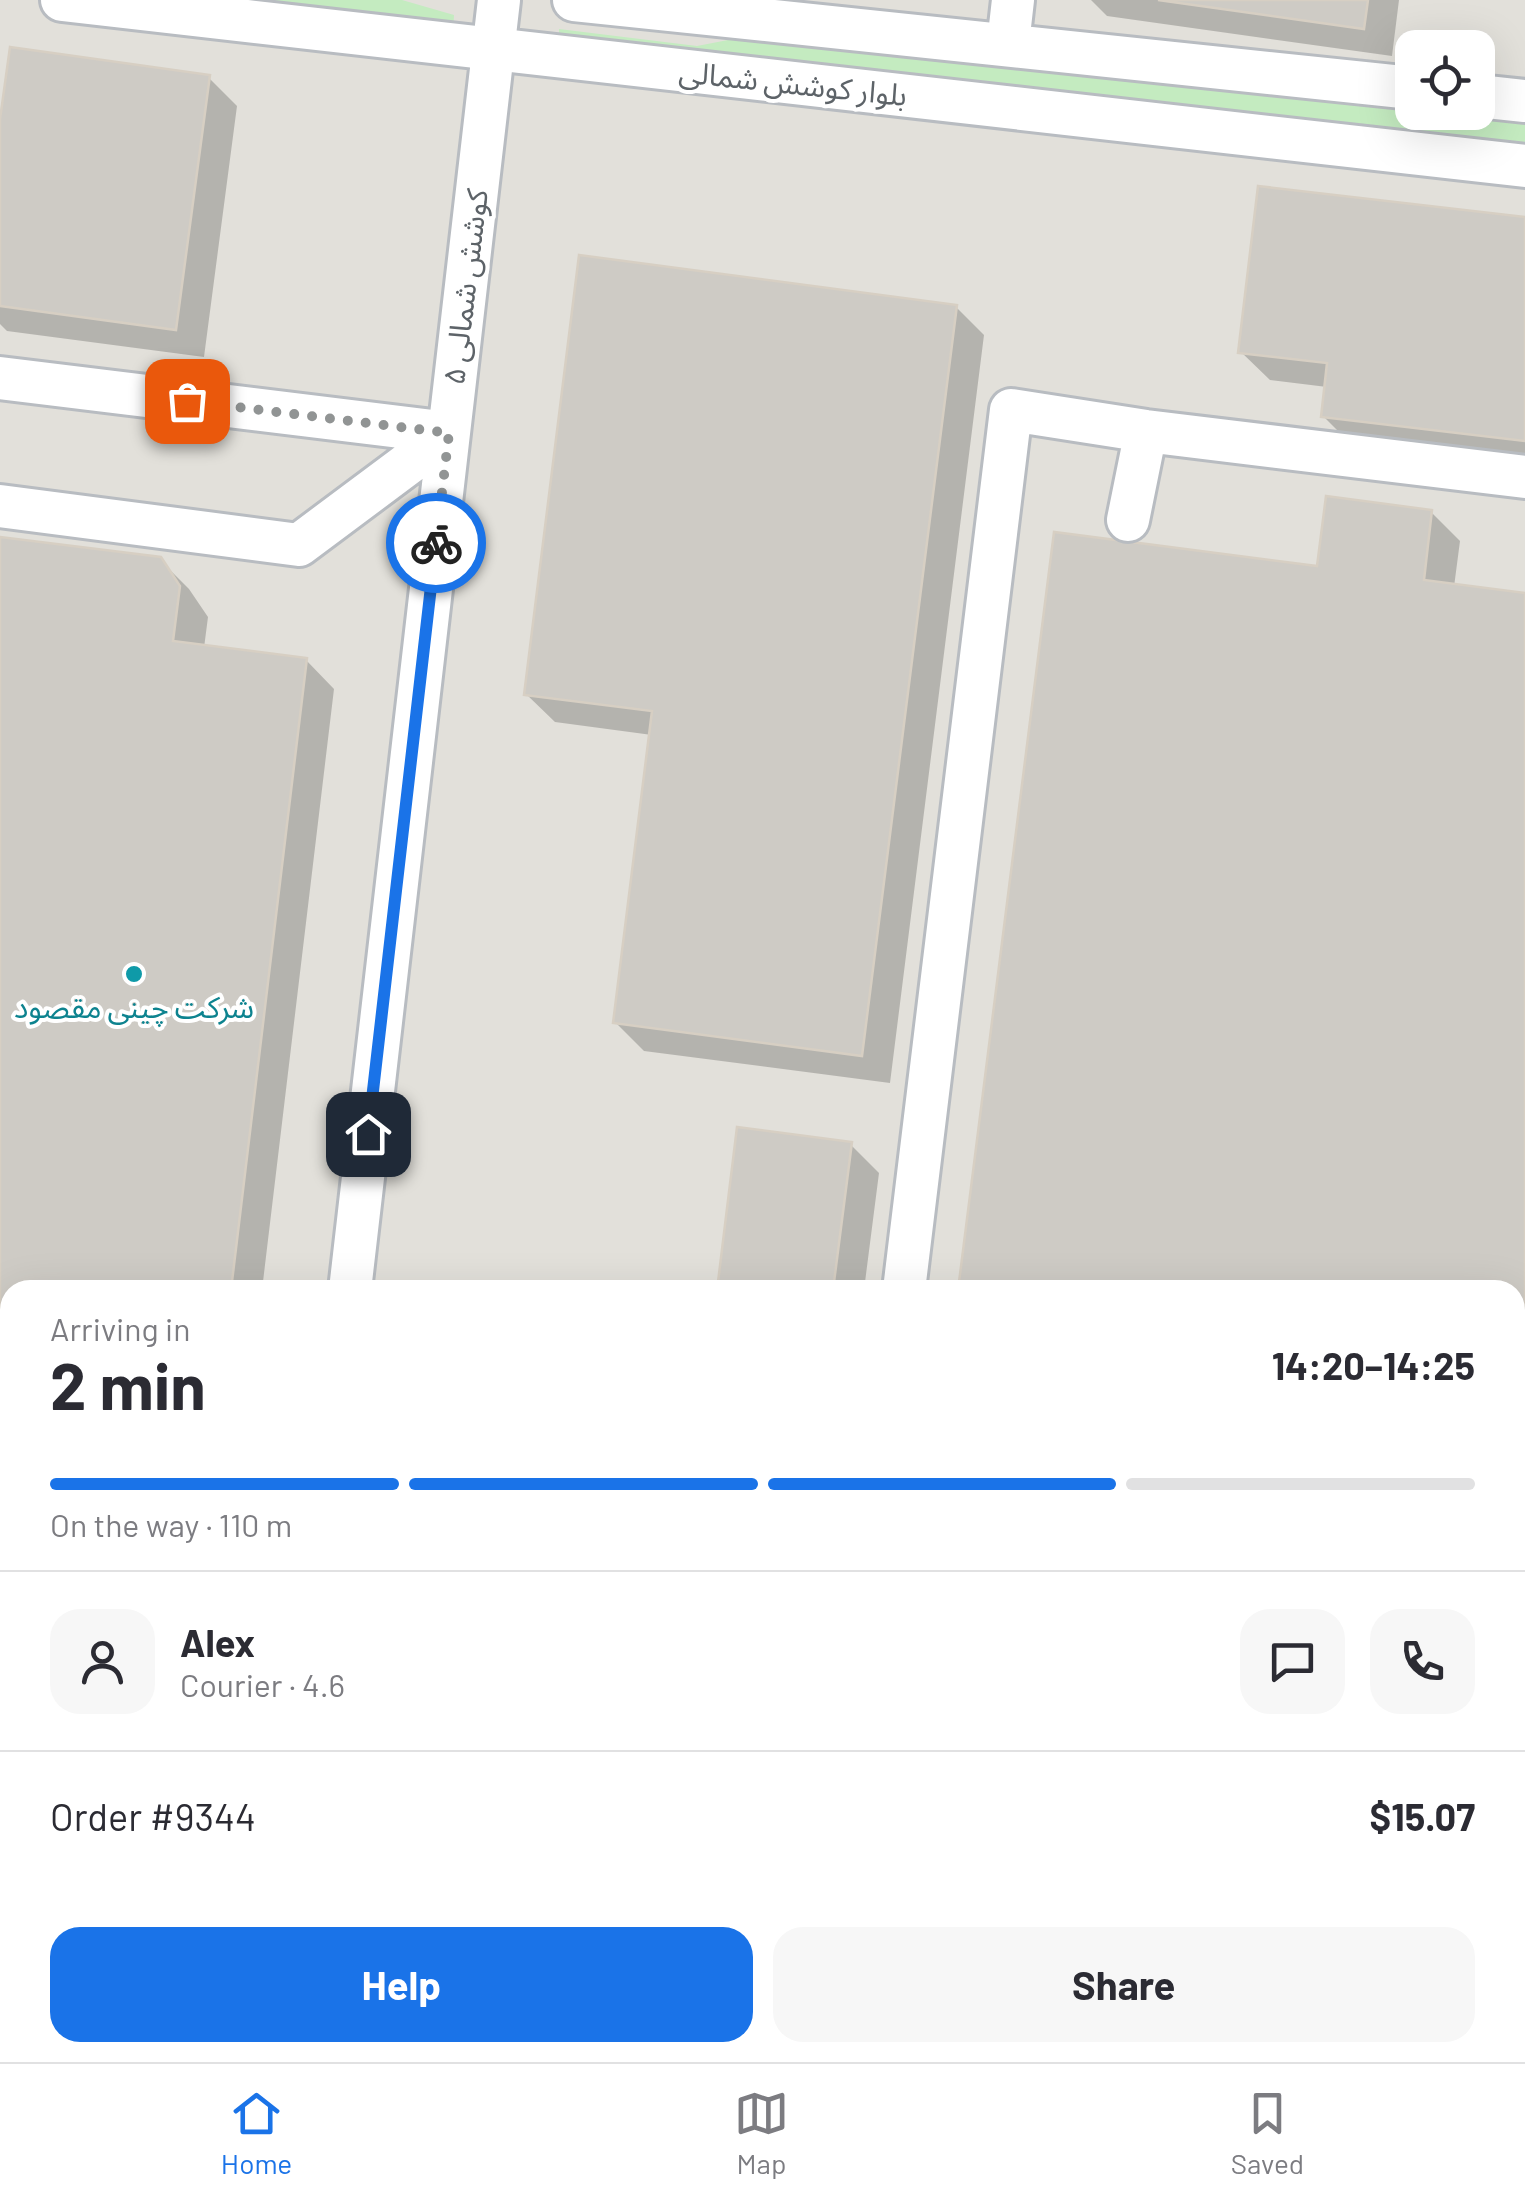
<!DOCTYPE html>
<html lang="en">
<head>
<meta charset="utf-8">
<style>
	body { margin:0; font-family:Barlow,"Noto Sans Arabic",sans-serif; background:#f7f7f7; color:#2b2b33; height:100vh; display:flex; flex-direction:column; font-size:38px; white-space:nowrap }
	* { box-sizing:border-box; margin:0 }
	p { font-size:32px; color:#7c7c81 }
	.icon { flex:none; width:55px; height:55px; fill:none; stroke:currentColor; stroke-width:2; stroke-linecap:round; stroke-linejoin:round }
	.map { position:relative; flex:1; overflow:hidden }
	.details { position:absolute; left:0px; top:1280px; width:1525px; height:782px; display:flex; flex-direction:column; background:#fff; border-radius:30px 30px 0 0; box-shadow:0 10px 40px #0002 }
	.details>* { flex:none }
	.fabs { position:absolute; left:1395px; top:30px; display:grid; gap:20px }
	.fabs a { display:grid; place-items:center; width:100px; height:100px; border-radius:20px; background:#fff; box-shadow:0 10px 40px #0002; font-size:50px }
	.pin { position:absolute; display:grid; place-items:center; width:85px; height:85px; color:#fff; margin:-42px; border-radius:20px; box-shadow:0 5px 15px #0006 }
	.courier { position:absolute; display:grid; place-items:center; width:100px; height:100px; margin:-50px; border:8px solid #1a73e8; border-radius:50%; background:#fff; color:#222; box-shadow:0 2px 12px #0007 }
	.head em { font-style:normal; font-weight:700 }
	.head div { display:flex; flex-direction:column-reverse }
	.head { display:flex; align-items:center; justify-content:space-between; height:170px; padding:0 50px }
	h1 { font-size:65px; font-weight:700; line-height:75px }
	.bar { display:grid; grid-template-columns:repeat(4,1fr); gap:15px 10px; align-content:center; height:120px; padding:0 50px }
	.bar i { height:12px; border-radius:8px; background:#e1e1e2 }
	.bar .selected { background:#1a73e8 }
	.bar p { grid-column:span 4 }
	.line { display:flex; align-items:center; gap:25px; padding:0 50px; border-top:2px solid #e1e1e2 }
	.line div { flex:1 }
	.round { display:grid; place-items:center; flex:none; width:105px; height:105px; border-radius:30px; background:#f7f7f7 }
	.button { display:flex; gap:20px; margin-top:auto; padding:20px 50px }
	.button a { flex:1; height:115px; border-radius:30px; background:#1a73e8; color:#fff; font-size:40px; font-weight:700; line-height:115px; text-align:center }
	.button a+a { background:#f7f7f7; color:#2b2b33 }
	.tabs { display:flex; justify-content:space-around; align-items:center; height:140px; border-top:2px solid #e1e1e2; background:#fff; font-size:28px; color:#7c7c81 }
	.tabs a { display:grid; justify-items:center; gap:5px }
	.tabs .selected { color:#1a73e8 }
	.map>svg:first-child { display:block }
	.industrial { fill:#e2e0da; fill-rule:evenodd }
	.green { fill:#c4ebc0 }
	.shadow { fill:#0003 }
	.building { fill:#cecbc5; stroke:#d7cfc3; stroke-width:2.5 }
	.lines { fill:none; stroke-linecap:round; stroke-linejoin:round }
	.minor-casing { stroke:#b8bcc1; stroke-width:48 }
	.minor { stroke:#fff; stroke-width:42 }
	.done { stroke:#919494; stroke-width:10; stroke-dasharray:0 18 }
	.route { stroke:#1a73e8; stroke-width:12 }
	.culture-dot { fill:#0f9aa8; stroke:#fff; stroke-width:4 }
	.labels { text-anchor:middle; stroke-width:8; stroke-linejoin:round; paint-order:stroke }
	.street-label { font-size:30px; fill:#5d6368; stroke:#fff }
	.culture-label { font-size:30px; fill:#0d838f; stroke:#fff }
</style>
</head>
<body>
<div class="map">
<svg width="1525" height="2062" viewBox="0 0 1525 2062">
	<rect width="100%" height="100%" fill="#f1eee6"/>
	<path class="industrial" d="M 0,0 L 1525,0 L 1525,2062 L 0,2062 ZM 1412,48 L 1478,48 L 1478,112 L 1412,112 ZM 10,1290 L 1515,1290 L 1515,2052 L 10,2052 Z"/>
	<path class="green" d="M 163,0 L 402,0 L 454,15 L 453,33 Z
		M 559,29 L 697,46 L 759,34 L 1525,123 L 1525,154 L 559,47 Z"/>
	<path class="shadow" d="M 1091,0 L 1399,0 L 1392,56 L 1107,16 Z
		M 208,77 L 237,106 L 204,357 L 7,331 L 0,324 L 0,138 Z
		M 1525,219 L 1525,465 L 1352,445 L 1323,416 L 1327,387 L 1270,380 L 1241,352 Z
		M 956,307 L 984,335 L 890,1083 L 644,1051 L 616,1023 L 652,735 L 555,722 L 526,694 Z
		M 1431,512 L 1460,541 L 1454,587 L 1525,596 L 1525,1645 L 1515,1643 L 1515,1290 L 961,1290 L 1319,569 Z
		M 0,540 L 160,560 L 189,589 L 208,617 L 204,648 L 306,660 L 334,689 L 262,1290 L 10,1290 L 10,1740 L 0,1739 Z
		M 851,1145 L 879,1173 L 864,1290 L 719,1290 Z
		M 1515,1746 L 1525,1748 L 1525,2035 L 1515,2034 Z"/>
	<path class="building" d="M 1158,0 L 1368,0 L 1364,29 Z
		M 10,47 L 210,75 L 176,330 L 0,306 L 0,119 Z
		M 1258,186 L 1525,217 L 1525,441 L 1321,417 L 1327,363 L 1238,353 Z
		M 579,255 L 957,305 L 862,1056 L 613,1023 L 652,711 L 524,695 Z
		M 1326,496 L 1432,510 L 1424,580 L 1525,593 L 1525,1621 L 1515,1620 L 1515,1290 L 958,1290 L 1054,532 L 1317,566 Z
		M 0,537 L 161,557 L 180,586 L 173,641 L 307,658 L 231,1290 L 10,1290 L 10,1717 L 0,1715 Z
		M 737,1127 L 852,1142 L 833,1290 L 717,1290 Z
		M 1515,1744 L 1525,1745 L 1525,2011 L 1515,2010 Z"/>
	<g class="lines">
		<defs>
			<path id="minor" d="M 62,0 L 1525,166
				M 574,0 L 1412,88
				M 1008,44 L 1013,0
				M 1478,96 L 1525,101
				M 0,378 L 449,433
				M 0,506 L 299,545 L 449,433
				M 1128,520 L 1146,431
				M 350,1290 L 499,0
				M 904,1290 L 1011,410 L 1146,431 L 1525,477
				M 1515,1690 L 1525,1692
				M 1515,1730 L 1525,1729
				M 0,2011 L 10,2012
				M 1402,2052 L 1474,2062
				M 261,2062 L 262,2052
				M 658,2062 L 659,2052
				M 1224,2062 L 1224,2052"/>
		</defs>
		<use href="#minor" class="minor-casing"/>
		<use href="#minor" class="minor"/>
	</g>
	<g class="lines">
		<path class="done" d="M 187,401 L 449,433 L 436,543"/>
		<path class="route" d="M 368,1134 L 436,543"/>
	</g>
	<circle class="culture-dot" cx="134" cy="974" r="10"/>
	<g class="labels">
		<g class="street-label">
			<text transform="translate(793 84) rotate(6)" y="10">بلوار کوشش شمالی</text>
			<text transform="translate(466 287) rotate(-83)" y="10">کوشش شمالی ۵</text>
		</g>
		<g class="culture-label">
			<text x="134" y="1018">شرکت چینی مقصود</text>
		</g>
	</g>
</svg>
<div class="fabs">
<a><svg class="icon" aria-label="locate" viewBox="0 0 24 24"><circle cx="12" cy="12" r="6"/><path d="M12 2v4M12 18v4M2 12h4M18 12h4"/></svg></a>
</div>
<div class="pin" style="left:187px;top:401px;background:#ea580c"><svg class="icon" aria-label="bag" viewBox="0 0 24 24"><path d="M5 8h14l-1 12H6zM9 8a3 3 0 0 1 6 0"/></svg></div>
<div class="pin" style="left:368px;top:1134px;background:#1f2937"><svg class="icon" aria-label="home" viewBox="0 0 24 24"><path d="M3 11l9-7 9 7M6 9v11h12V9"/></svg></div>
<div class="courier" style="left:436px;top:543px"><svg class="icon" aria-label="bike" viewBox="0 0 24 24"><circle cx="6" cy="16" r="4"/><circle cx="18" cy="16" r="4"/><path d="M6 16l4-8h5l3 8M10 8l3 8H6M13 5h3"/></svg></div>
<section class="details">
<div class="head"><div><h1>2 min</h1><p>Arriving in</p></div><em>14:20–14:25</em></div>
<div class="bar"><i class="selected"></i><i class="selected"></i><i class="selected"></i><i></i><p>On the way · 110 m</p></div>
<div class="line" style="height:180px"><a class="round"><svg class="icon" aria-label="person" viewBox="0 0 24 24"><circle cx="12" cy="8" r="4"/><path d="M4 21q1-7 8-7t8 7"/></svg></a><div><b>Alex</b><p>Courier · 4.6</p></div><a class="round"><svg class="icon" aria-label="chat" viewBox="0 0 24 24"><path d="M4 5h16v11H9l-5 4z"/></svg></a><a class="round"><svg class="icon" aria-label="phone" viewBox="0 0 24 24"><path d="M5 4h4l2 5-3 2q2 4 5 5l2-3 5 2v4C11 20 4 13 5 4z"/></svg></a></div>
<div class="line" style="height:130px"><div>Order #9344</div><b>$15.07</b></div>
<div class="button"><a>Help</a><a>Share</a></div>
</section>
</div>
<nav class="tabs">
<a class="selected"><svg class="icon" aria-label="home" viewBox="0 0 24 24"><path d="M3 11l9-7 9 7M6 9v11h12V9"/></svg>Home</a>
<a><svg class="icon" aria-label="map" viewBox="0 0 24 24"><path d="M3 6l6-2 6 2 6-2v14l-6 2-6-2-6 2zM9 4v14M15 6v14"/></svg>Map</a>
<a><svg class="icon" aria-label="saved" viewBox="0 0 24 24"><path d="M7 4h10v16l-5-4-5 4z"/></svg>Saved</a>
</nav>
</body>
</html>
